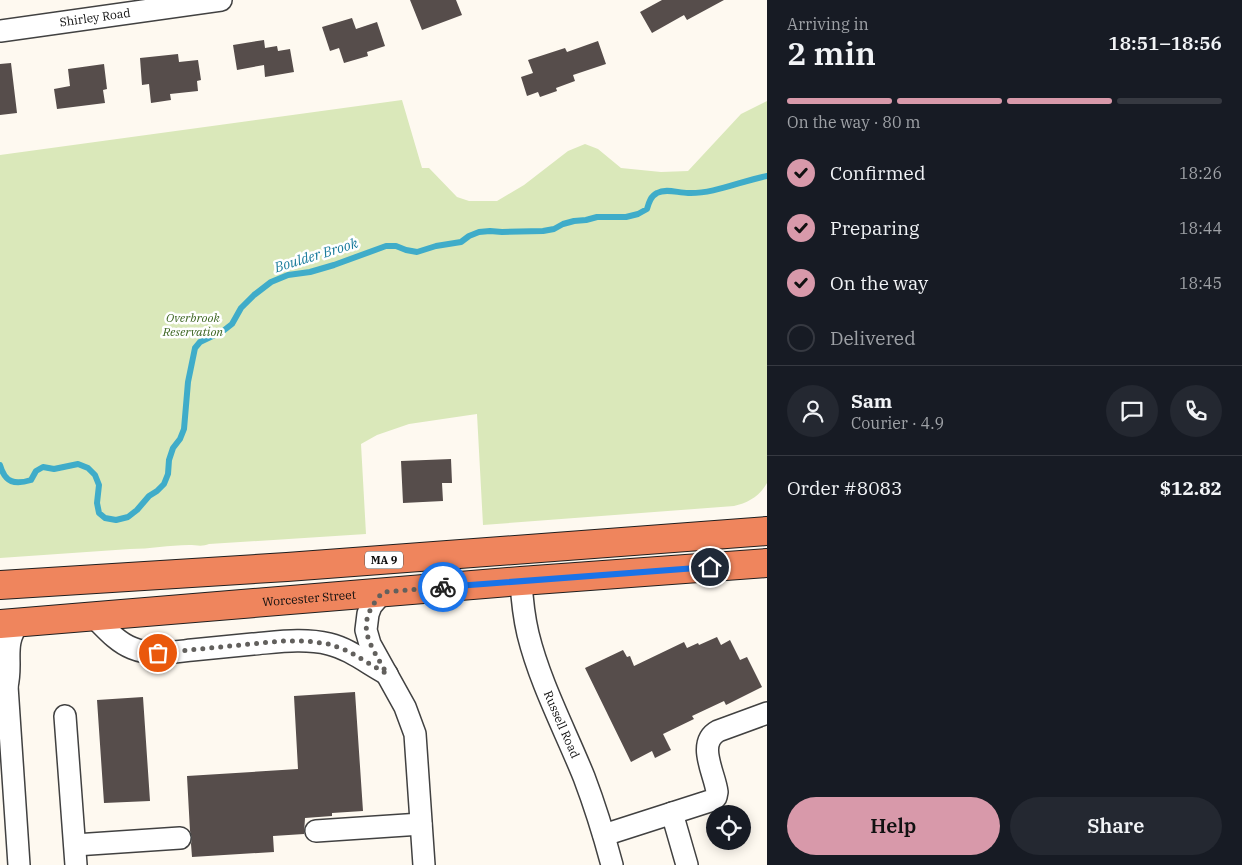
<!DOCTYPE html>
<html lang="en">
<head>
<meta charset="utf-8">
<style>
	body { margin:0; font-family:"IBM Plex Serif",serif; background:#242831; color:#f1f3f6; height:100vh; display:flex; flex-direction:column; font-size:19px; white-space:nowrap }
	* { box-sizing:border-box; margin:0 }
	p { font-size:16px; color:#9ea1a6 }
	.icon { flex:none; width:28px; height:28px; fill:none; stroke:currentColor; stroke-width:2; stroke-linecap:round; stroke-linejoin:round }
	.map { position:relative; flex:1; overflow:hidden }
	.details { display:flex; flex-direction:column; background:#171b24; width:475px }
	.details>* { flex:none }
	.tools { position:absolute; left:706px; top:805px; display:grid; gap:10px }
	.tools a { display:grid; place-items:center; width:45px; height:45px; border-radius:50%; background:#171b24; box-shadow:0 2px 12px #0003; font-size:25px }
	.pin { position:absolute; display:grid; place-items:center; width:42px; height:42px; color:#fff; margin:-21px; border:2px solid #fff; border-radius:50%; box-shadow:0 1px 5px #0007 }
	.courier { position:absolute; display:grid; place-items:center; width:50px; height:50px; margin:-25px; border:4px solid #1a73e8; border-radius:50%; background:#fff; color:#222; box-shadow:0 1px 6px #0007 }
	.head em { font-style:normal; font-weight:600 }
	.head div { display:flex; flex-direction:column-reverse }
	.head { display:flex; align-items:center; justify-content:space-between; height:85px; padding:0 20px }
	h1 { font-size:32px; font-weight:600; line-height:38px }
	.bar { display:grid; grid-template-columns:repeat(4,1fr); gap:8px 5px; align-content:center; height:60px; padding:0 20px }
	.bar i { height:6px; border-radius:4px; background:#363941 }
	.bar .on { background:#d899aa }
	.bar p { grid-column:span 4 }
	.line { display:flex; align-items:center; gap:12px; padding:0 20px; border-top:1px solid #363941 }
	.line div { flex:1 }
	.round { display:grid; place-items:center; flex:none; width:52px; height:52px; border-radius:26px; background:#242831 }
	ol { padding:0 20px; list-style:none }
	li { display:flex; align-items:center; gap:15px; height:55px }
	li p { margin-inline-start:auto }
	li .icon { padding:5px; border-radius:50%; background:#d899aa; color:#111; stroke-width:4 }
	li:last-child { color:#9ea1a6 }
	li i { width:28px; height:28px; border:2px solid #363941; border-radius:50% }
	.cta { display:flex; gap:10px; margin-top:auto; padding:10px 20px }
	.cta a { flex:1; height:58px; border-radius:30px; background:#d899aa; color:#111; font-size:20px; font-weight:600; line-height:58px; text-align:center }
	.cta a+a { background:#242831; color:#f1f3f6 }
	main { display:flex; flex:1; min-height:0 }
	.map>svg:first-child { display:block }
	.green { fill:#dae8ba }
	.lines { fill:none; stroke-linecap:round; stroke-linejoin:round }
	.stream { stroke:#3facc9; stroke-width:6 }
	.building { fill:#564d4b }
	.minor-casing { stroke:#414141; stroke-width:24 }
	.highway-casing { stroke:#1f1f1f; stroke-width:30 }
	.minor { stroke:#fff; stroke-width:21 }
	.highway { stroke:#ef855d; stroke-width:28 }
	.done { stroke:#62605d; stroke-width:5; stroke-dasharray:0 9 }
	.route { stroke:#1a73e8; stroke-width:6 }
	.labels { text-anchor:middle; stroke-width:5; stroke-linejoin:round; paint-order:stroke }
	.shield { fill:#fff; stroke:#565656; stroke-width:1 }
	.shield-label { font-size:11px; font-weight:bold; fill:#0e0e0e }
	.street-label { font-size:12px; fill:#0e0e0e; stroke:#fff }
	.park-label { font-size:12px; font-style:italic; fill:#3b6420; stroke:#fff }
	.water-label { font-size:14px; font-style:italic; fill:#1b7c9c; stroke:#fff }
</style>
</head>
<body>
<main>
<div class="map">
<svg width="767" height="865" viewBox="0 0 767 865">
	<rect width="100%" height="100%" fill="#fef9f0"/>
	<path class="green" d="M 402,100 L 422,168 L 429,168 L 457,197 L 469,201 L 497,201 L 524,185 L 568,151 L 585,144 L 598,149 L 621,168 L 661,172 L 688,171 L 741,114 L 767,101 L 767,483 C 760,496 748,503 734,506 L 483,525 L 477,414 L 470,415 L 409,424 L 377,435 L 361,444 L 366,534 L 209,544 C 202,547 196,545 189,545 C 169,545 150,549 130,549 L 0,558 L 0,155 Z"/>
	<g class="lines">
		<path class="stream" d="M 0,465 C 5,483 15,485 31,480 L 36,471 L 43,467 L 54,469 L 78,464 L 88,468 L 95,475 L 99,485 L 97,503 L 99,513 L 105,518 L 116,520 L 128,517 L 137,510 L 149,496 L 157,491 L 164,484 L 168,474 L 169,460 L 173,448 L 180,439 L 184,429 L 188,382 L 195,348 L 200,342 L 223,331 L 232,324 L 241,308 L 254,295 L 271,282 L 288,275 L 310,272 L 334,265 L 386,246 L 396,246 L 406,250 L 417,252 L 436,246 L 461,242 L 469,236 L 479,232 L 490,231 L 502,232 L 543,231 L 554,229 L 563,224 L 574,221 L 586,220 L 597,217 L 626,217 L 638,214 L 647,209 C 649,202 651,196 657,193 C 666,188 678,193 688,193 C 714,194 741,181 767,176"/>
	</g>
	<path class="building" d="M 410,0 L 456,0 L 462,15 L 422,30 Z
		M 662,0 L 724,0 L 687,20 L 684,15 L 652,33 L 640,12 Z
		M 352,18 L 356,29 L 377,22 L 385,46 L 367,52 L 368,56 L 344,63 L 339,48 L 330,51 L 322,27 Z
		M 264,40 L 265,48 L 277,46 L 278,51 L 290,49 L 294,72 L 265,77 L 264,65 L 237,70 L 233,45 Z
		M 598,41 L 606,64 L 573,75 L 575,81 L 556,88 L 557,91 L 540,97 L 538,92 L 527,96 L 521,77 L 533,73 L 528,60 L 565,48 L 567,52 Z
		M 178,54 L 179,62 L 198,60 L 201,80 L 197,81 L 198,91 L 170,94 L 171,100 L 151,103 L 149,84 L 142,85 L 140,58 Z
		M 11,63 L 17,113 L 0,115 L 0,64 Z
		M 104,64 L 107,89 L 103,90 L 105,103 L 57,109 L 54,89 L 70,86 L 68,69 Z
		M 451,459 L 452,483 L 442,483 L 443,501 L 403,503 L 401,461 Z
		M 717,637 L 721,645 L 730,640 L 740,660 L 747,657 L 762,687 L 726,705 L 724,701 L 692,716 L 694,719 L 663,734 L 671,750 L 655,758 L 652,751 L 631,762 L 585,668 L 623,650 L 627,657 L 630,656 L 634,666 L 684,642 L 687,648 L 698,643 L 699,645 Z
		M 355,692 L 363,811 L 332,813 L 332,816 L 305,818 L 304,834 L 273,836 L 274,852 L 192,857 L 191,844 L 192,838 L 190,831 L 187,776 L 298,769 L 294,696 Z
		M 143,697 L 150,801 L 104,803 L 97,700 Z"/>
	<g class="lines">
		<defs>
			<g id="minor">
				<path id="s1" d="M 0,31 L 221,0"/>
				<path id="s2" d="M 521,581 C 522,599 524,617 528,634 C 540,683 565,730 584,777 C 595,806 604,835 612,865"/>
				<path d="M 383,592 L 371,606 L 368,614 L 366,630 L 370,644 L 405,707 L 415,734 L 424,865"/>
				<path d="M 94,617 C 106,629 117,642 132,648 C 151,656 173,652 192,650 C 213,648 233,646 253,644 C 278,642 304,638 329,644 C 350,649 368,664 387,674"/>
				<path d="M 7,686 C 13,662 2,644 19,623"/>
				<path d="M 0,687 L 7,686 L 19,865"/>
				<path d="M 65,716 L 76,865"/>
				<path d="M 672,813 L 687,865"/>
				<path d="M 316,831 L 421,824"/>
				<path d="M 604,835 L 713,800 L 716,797 L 717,792 C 715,774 696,743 718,731 L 767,713"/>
				<path d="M 75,845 L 180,838"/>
			</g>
			<g id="highway">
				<path d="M 0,585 L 287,567 L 767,531"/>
				<path id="s3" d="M 0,624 L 521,581 L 767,563"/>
			</g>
		</defs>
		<use href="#minor" class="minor-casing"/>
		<use href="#highway" class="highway-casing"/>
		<use href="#minor" class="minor"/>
		<use href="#highway" class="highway"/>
	</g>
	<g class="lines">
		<path class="done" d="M 158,653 L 282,641 L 307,641 L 329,644 L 348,651 L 387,674 C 369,642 353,625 383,592 L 443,587"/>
		<path class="route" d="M 443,587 L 710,567"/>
	</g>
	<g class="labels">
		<rect class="shield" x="365" y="551.5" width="38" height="17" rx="4"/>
		<g class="shield-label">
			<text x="384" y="564">MA 9</text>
		</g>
		<g class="street-label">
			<text dy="4" stroke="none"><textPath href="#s1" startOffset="96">Shirley Road</textPath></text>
			<text dy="4" stroke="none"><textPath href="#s3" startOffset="310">Worcester Street</textPath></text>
			<text dy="4" stroke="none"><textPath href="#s2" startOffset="150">Russell Road</textPath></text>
		</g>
		<g class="park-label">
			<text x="193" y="322">Overbrook<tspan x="193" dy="14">Reservation</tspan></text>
		</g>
		<g class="water-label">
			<text transform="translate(316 255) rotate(-17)" y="5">Boulder Brook</text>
		</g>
	</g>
</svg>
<div class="tools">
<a><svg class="icon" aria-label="locate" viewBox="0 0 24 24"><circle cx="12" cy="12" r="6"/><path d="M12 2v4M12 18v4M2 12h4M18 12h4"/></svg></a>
</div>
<div class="pin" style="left:158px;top:653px;background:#ea580c"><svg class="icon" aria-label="bag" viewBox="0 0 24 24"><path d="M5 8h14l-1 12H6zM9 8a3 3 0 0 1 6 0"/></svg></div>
<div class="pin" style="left:710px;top:567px;background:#1f2937"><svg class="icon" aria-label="home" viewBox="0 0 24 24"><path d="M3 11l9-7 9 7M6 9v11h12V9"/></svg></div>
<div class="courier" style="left:443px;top:587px"><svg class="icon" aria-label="bike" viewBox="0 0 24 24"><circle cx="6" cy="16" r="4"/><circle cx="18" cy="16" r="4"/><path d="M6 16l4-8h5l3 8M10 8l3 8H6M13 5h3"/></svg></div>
</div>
<section class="details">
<div class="head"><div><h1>2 min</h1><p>Arriving in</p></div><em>18:51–18:56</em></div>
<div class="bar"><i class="on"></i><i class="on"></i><i class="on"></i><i></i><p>On the way · 80 m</p></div>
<ol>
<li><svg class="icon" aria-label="check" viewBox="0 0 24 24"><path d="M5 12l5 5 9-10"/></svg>Confirmed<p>18:26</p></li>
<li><svg class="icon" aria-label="check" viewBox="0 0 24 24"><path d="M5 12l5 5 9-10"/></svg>Preparing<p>18:44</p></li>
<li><svg class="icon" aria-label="check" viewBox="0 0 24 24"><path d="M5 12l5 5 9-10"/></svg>On the way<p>18:45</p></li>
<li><i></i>Delivered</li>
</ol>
<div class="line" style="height:90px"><a class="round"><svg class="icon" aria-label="person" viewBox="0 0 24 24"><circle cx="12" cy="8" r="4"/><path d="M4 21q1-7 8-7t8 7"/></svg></a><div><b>Sam</b><p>Courier · 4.9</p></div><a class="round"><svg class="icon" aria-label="chat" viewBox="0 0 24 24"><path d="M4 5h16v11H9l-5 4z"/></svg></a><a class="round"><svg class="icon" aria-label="phone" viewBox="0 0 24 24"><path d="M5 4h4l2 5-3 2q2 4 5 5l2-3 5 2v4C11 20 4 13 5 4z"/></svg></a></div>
<div class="line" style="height:65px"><div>Order #8083</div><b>$12.82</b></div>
<div class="cta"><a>Help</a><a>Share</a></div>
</section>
</main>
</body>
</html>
